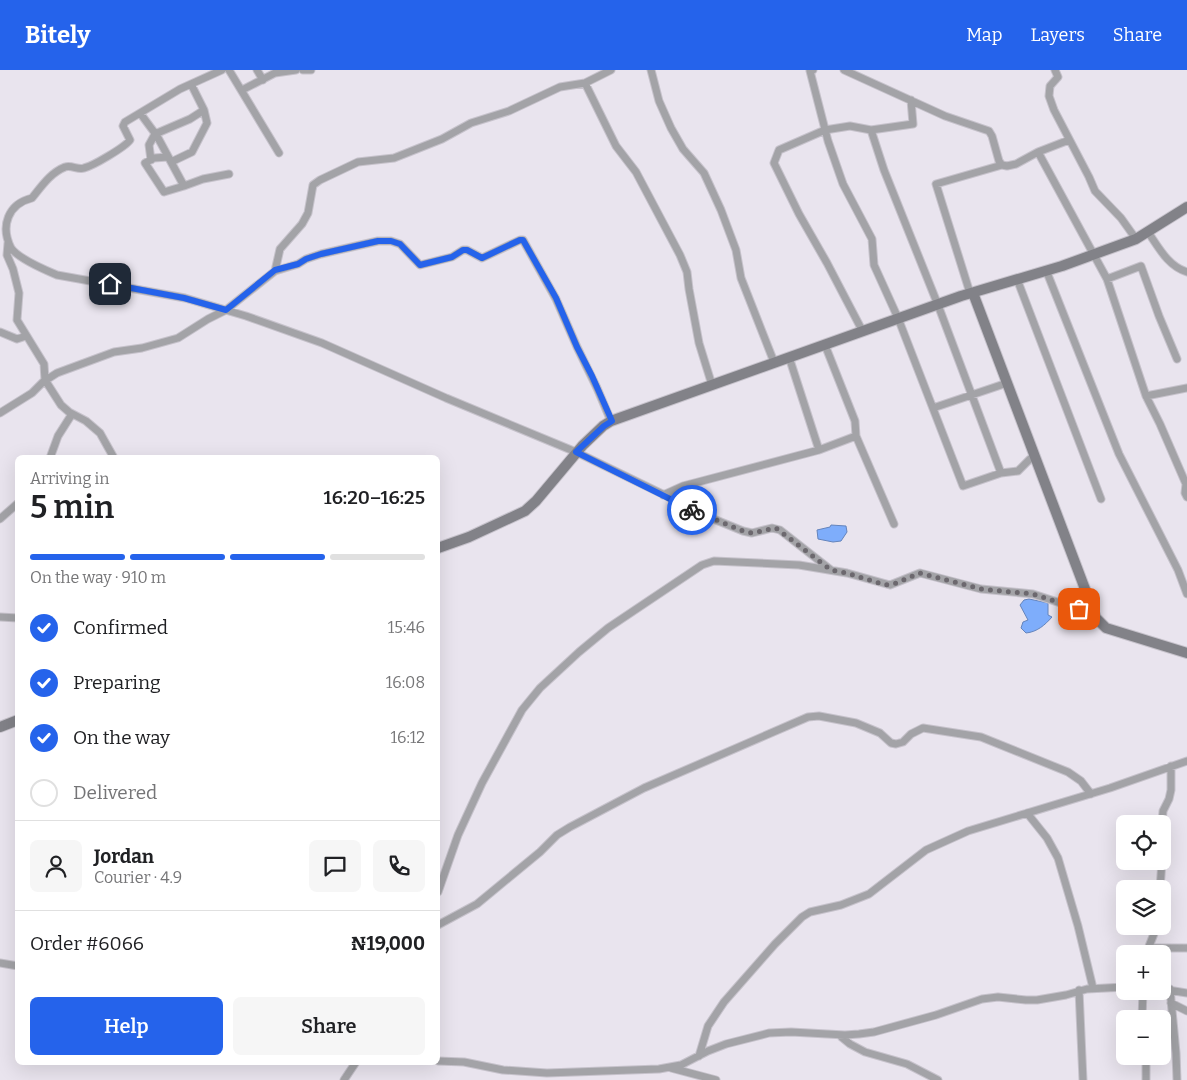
<!DOCTYPE html>
<html lang="en">
<head>
<meta charset="utf-8">
<style>
	body { margin:0; font-family:Bitter,serif; background:#f6f6f6; color:#202124; height:100vh; display:flex; flex-direction:column; font-size:19px; white-space:nowrap }
	* { box-sizing:border-box; margin:0 }
	p { font-size:16px; color:#757577 }
	.icon { flex:none; width:28px; height:28px; fill:none; stroke:currentColor; stroke-width:2; stroke-linecap:round; stroke-linejoin:round }
	.map { position:relative; flex:1; overflow:hidden }
	.sheet { position:absolute; left:15px; top:385px; width:425px; height:610px; display:flex; flex-direction:column; background:#fff; border-radius:8px; box-shadow:0 5px 20px #0002 }
	.sheet>* { flex:none }
	.tools { position:absolute; left:1116px; top:745px; display:grid; gap:10px }
	.tools a { display:grid; place-items:center; width:55px; height:55px; border-radius:8px; background:#fff; box-shadow:0 5px 20px #0002; font-size:25px }
	.pin { position:absolute; display:grid; place-items:center; width:42px; height:42px; color:#fff; margin:-21px; border-radius:10px; box-shadow:0 2px 8px #0006 }
	.courier { position:absolute; display:grid; place-items:center; width:50px; height:50px; margin:-25px; border:4px solid #2563eb; border-radius:50%; background:#fff; color:#222; box-shadow:0 1px 6px #0007 }
	.head em { font-style:normal; font-weight:600 }
	.head div { display:flex; flex-direction:column-reverse }
	.head { display:flex; align-items:center; justify-content:space-between; height:85px; padding:0 15px }
	h1 { font-size:32px; font-weight:600; line-height:38px }
	.bar { display:grid; grid-template-columns:repeat(4,1fr); gap:8px 5px; align-content:center; height:60px; padding:0 15px }
	.bar i { height:6px; border-radius:4px; background:#e0e0e0 }
	.bar .active { background:#2563eb }
	.bar p { grid-column:span 4 }
	.line { display:flex; align-items:center; gap:12px; padding:0 15px; border-top:1px solid #e0e0e0 }
	.line div { flex:1 }
	.round { display:grid; place-items:center; flex:none; width:52px; height:52px; border-radius:8px; background:#f6f6f6 }
	ol { padding:0 15px; list-style:none }
	li { display:flex; align-items:center; gap:15px; height:55px }
	li p { margin-inline-start:auto }
	li .icon { padding:5px; border-radius:50%; background:#2563eb; color:#fff; stroke-width:4 }
	li:last-child { color:#757577 }
	li i { width:28px; height:28px; border:2px solid #e0e0e0; border-radius:50% }
	.primary-button { display:flex; gap:10px; margin-top:auto; padding:10px 15px }
	.primary-button a { flex:1; height:58px; border-radius:8px; background:#2563eb; color:#fff; font-size:20px; font-weight:600; line-height:58px; text-align:center }
	.primary-button a+a { background:#f6f6f6; color:#202124 }
	header { display:flex; align-items:center; gap:30px; box-sizing:border-box; height:70px; padding:0 25px; background:#2563eb; color:#fff }
	header strong { font-size:24px }
	nav { display:flex; gap:28px; margin-inline-start:auto; font-size:18px }
	.map>svg:first-child { display:block }
	.water { fill:#7eadfb; stroke:#6484bc }
	.lines { fill:none; stroke-linecap:round; stroke-linejoin:round }
	.street-casing { stroke:#c6c2cb; stroke-width:9 }
	.secondary-casing { stroke:#c6c2cb; stroke-width:12 }
	.street { stroke:#a3a3a7; stroke-width:7 }
	.secondary { stroke:#828288; stroke-width:10 }
	.done { stroke:#6c686e; stroke-width:5; stroke-dasharray:0 9 }
	.route { stroke:#2563eb; stroke-width:6 }
</style>
</head>
<body>
<header>
<strong>Bitely</strong>
<nav><a>Map</a><a>Layers</a><a>Share</a></nav>
</header>
<div class="map">
<svg width="1187" height="1010" viewBox="0 0 1187 1010">
	<rect width="100%" height="100%" fill="#e9e4ee"/>
	<path class="water" d="M 831,455 L 846,456 L 847,462 L 841,471 L 833,472 L 818,469 L 817,460 L 830,457 Z
		M 1029,529 L 1048,533 L 1048,545 L 1052,547 C 1045,555 1037,562 1026,563 L 1021,558 L 1023,552 L 1028,550 L 1020,535 L 1024,530 Z"/>
	<g class="lines">
		<defs>
			<path id="street" d="M 222,0 L 180,19 L 125,52 L 123,56 L 130,70 C 125,77 93,96 84,98 C 78,100 72,95 65,97 C 50,103 41,117 32,128 C 8,134 0,156 11,178 C 18,188 45,200 57,205 L 185,228 L 246,246 L 322,273 L 446,328 L 576,382 L 716,450 L 743,461 L 752,463 L 772,458 L 780,460 L 831,500
				M 229,0 L 279,83
				M 257,0 L 263,10
				M 303,0 L 311,0
				M 651,0 L 659,31 L 671,58 L 683,79 L 704,103 L 721,140 L 736,180 L 741,208 L 774,292
				M 813,0 L 810,1 L 828,71 L 843,114 L 872,169 L 874,195 L 898,248 L 963,416 L 1001,403
				M 844,0 L 945,46 L 989,61 L 992,66 L 999,91 L 1002,95 L 1007,96 L 1016,94 L 1038,82 L 1069,70
				M 1055,0 L 1058,7 L 1050,16 L 1049,26 L 1054,40 L 1089,107 L 1095,121 L 1121,148 L 1136,169
				M 585,13 L 616,76 L 636,102 L 680,185 L 687,202 L 689,219 L 699,273 L 712,315
				M 242,20 L 275,3 L 296,0
				M 140,43 L 157,66 L 184,116 L 164,122 L 145,93 L 154,88 L 168,87
				M 871,60 L 884,100 L 938,235 L 1001,403 L 1018,401 L 1030,389 L 1034,386
				M 1038,82 L 1107,209 L 1146,326 L 1160,354 L 1186,414 L 1185,423 L 1187,427
				M 151,90 L 149,75 L 155,64 L 190,49 L 204,40 L 191,14
				M 171,92 L 192,82 L 207,53 L 204,40
				M 184,116 L 203,109 L 229,104
				M 1148,162 C 1159,178 1168,196 1187,202
				M 8,173 L 7,185 L 13,199 L 19,223 L 17,250 L 44,294 L 45,310 L 61,335 L 69,342 L 86,351 L 100,363 L 114,388
				M 1046,200 L 1119,384 L 1178,500 L 1187,524
				M 275,201 L 298,194 L 306,189 L 321,184 L 378,171 L 391,171 L 400,174 L 420,195 L 452,187 L 463,180 L 467,180 L 482,188 L 520,170 L 523,170 L 556,229 L 577,277 L 597,318 L 611,351
				M 1017,209 L 1101,429
				M 1107,209 L 1141,196 L 1159,246 L 1177,289
				M 970,223 L 936,114 L 1002,95
				M 0,262 L 17,269 L 26,266
				M 863,262 L 827,193 L 799,144 L 774,93 L 779,80 L 825,60 L 850,56 L 871,60 L 913,54 L 911,30
				M 789,287 L 819,380
				M 1146,326 L 1187,318
				M 933,338 L 1007,313
				M 0,343 L 32,323 L 43,312 L 57,303 L 114,282 L 142,278 L 178,268 L 208,249 L 226,240 L 275,201 L 280,179 L 302,154 L 308,143 L 313,115 L 320,110 L 358,92 L 394,88 L 442,69 L 471,53 L 509,41 L 560,17 L 585,13 L 611,0
				M 856,366 L 894,454
				M 50,388 L 58,366 L 72,344
				M 663,425 L 683,416 L 819,380 L 856,366 L 855,351 L 825,275
				M 0,449 L 18,433
				M 0,547 L 18,548
				M 1027,743 L 1047,768 L 1058,788 L 1078,856 L 1093,918
				M 1162,754 L 1163,741 L 1169,729 L 1171,720 L 1171,696
				M 1160,819 L 1162,791
				M 438,822 L 458,765 L 482,713 L 522,640 L 540,618 L 579,582 L 608,558 L 702,495 L 714,491 L 799,495 L 847,503 L 890,515 L 920,503 L 981,519 L 1033,524 L 1094,544
				M 438,855 L 477,834 L 540,782 L 557,765 L 570,757 L 644,718 L 808,647 L 819,646 L 856,653 L 880,663 L 891,673 L 896,674 L 903,672 L 911,664 L 923,658 L 981,667 L 1068,702 L 1081,711 L 1091,724
				M 1148,878 L 1187,878
				M 1146,884 L 1157,856
				M 0,893 L 18,896
				M 1162,919 L 1187,923
				M 1170,919 L 1176,983 L 1177,1010
				M 1079,920 L 1083,1010
				M 1171,933 L 1187,941
				M 1142,949 L 1143,921
				M 839,965 L 850,974 L 865,982 L 907,994 L 938,1010
				M 699,986 L 708,956 L 724,932 L 775,874 L 802,847 L 810,842 L 841,835 L 869,824 L 926,780 L 968,761 L 1110,718 L 1187,691
				M 438,991 L 464,992 L 503,1000 L 547,1003 L 659,999 L 681,995 L 708,981 L 726,974 L 769,963 L 791,962 L 845,965 L 859,964 L 874,962 L 936,945 L 982,929 L 998,927 L 1026,930 L 1037,930 L 1066,925 L 1087,919 L 1125,917
				M 671,998 L 716,1010
				M 344,1010 L 356,992
				M 1146,1010 L 1146,986"/>
			<path id="secondary" d="M 973,223 L 1096,548 L 1106,558 L 1187,583
				M 438,478 L 469,467 L 525,441 L 536,431 L 583,375 L 603,356 L 611,351 L 961,226 L 1062,196 L 1136,169 L 1187,137
				M 0,657 L 18,650"/>
		</defs>
		<use href="#street" class="street-casing"/>
		<use href="#secondary" class="secondary-casing"/>
		<use href="#street" class="street"/>
		<use href="#secondary" class="secondary"/>
	</g>
	<g class="lines">
		<path class="done" d="M 692,440 L 743,461 L 752,463 L 776,458 L 831,500 L 847,503 L 885,515 L 894,514 L 920,503 L 981,519 L 1033,524 L 1079,539"/>
		<path class="route" d="M 110,214 L 184,228 L 226,240 L 275,200 L 298,194 L 306,189 L 321,184 L 378,171 L 391,171 L 400,174 L 420,195 L 452,187 L 463,180 L 467,180 L 482,188 L 520,170 L 523,170 L 556,228 L 577,277 L 592,306 L 612,351 L 604,356 L 576,382 L 692,440"/>
	</g>
</svg>
<div class="tools">
<a><svg class="icon" aria-label="locate" viewBox="0 0 24 24"><circle cx="12" cy="12" r="6"/><path d="M12 2v4M12 18v4M2 12h4M18 12h4"/></svg></a>
<a><svg class="icon" aria-label="layers" viewBox="0 0 24 24"><path d="M12 4l9 5-9 5-9-5zM3 14l9 5 9-5"/></svg></a>
<a>+</a>
<a>−</a>
</div>
<div class="pin" style="left:1079px;top:539px;background:#ea580c"><svg class="icon" aria-label="bag" viewBox="0 0 24 24"><path d="M5 8h14l-1 12H6zM9 8a3 3 0 0 1 6 0"/></svg></div>
<div class="pin" style="left:110px;top:214px;background:#1f2937"><svg class="icon" aria-label="home" viewBox="0 0 24 24"><path d="M3 11l9-7 9 7M6 9v11h12V9"/></svg></div>
<div class="courier" style="left:692px;top:440px"><svg class="icon" aria-label="bike" viewBox="0 0 24 24"><circle cx="6" cy="16" r="4"/><circle cx="18" cy="16" r="4"/><path d="M6 16l4-8h5l3 8M10 8l3 8H6M13 5h3"/></svg></div>
<section class="sheet">
<div class="head"><div><h1>5 min</h1><p>Arriving in</p></div><em>16:20–16:25</em></div>
<div class="bar"><i class="active"></i><i class="active"></i><i class="active"></i><i></i><p>On the way · 910 m</p></div>
<ol>
<li><svg class="icon" aria-label="check" viewBox="0 0 24 24"><path d="M5 12l5 5 9-10"/></svg>Confirmed<p>15:46</p></li>
<li><svg class="icon" aria-label="check" viewBox="0 0 24 24"><path d="M5 12l5 5 9-10"/></svg>Preparing<p>16:08</p></li>
<li><svg class="icon" aria-label="check" viewBox="0 0 24 24"><path d="M5 12l5 5 9-10"/></svg>On the way<p>16:12</p></li>
<li><i></i>Delivered</li>
</ol>
<div class="line" style="height:90px"><a class="round"><svg class="icon" aria-label="person" viewBox="0 0 24 24"><circle cx="12" cy="8" r="4"/><path d="M4 21q1-7 8-7t8 7"/></svg></a><div><b>Jordan</b><p>Courier · 4.9</p></div><a class="round"><svg class="icon" aria-label="chat" viewBox="0 0 24 24"><path d="M4 5h16v11H9l-5 4z"/></svg></a><a class="round"><svg class="icon" aria-label="phone" viewBox="0 0 24 24"><path d="M5 4h4l2 5-3 2q2 4 5 5l2-3 5 2v4C11 20 4 13 5 4z"/></svg></a></div>
<div class="line" style="height:65px"><div>Order #6066</div><b>₦19,000</b></div>
<div class="primary-button"><a>Help</a><a>Share</a></div>
</section>
</div>
</body>
</html>
